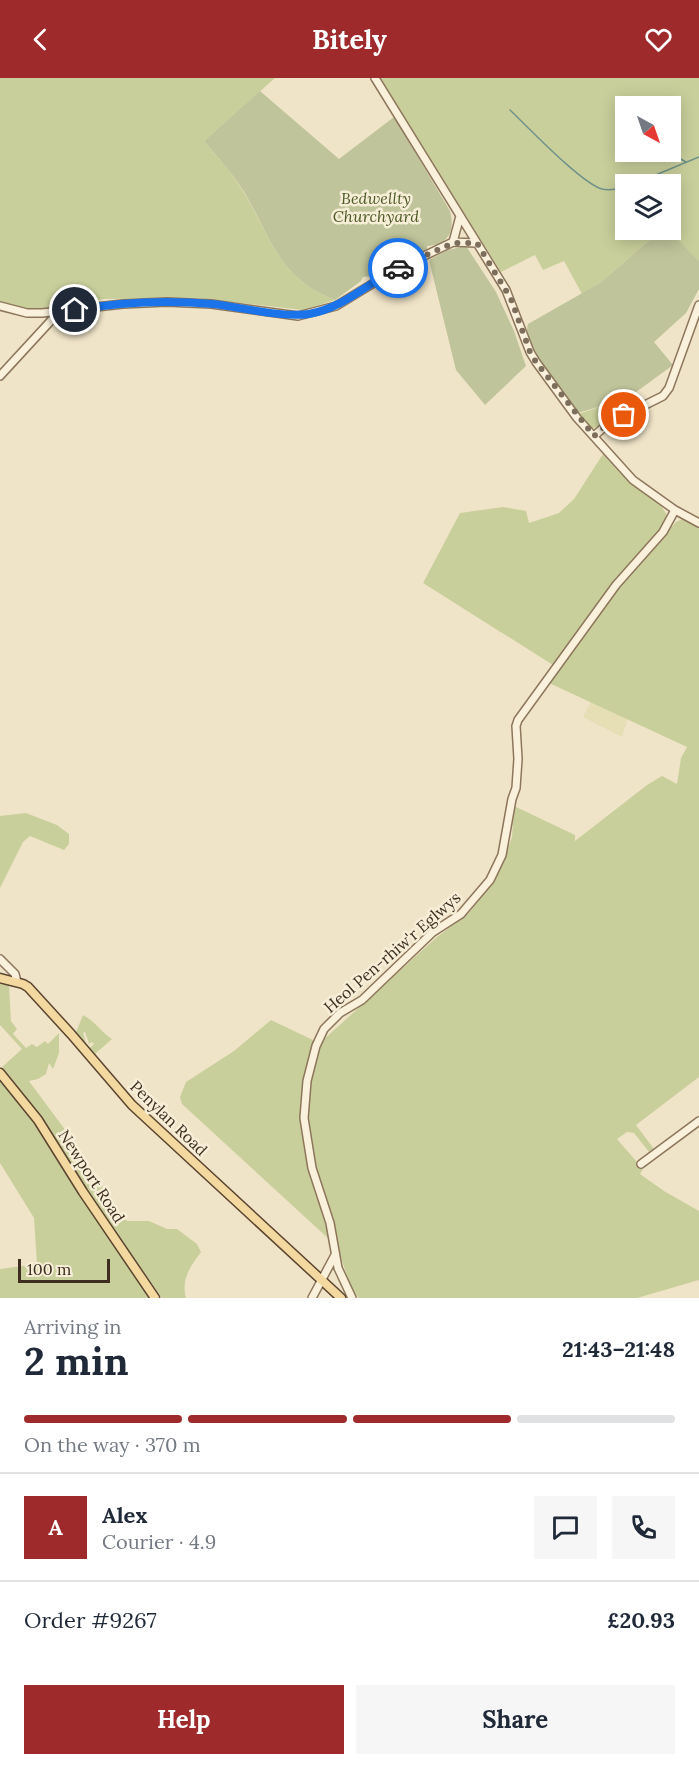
<!DOCTYPE html>
<html lang="en">
<head>
<meta charset="utf-8">
<style>
	body { margin:0; font-family:Lora,serif; background:#f6f6f7; color:#1f2937; height:100vh; display:flex; flex-direction:column; font-size:22px; white-space:nowrap }
	* { box-sizing:border-box; margin:0 }
	p { font-size:20px; color:#747a83 }
	.icon { flex:none; width:33px; height:33px; fill:none; stroke:currentColor; stroke-width:2; stroke-linecap:round; stroke-linejoin:round }
	.map { position:relative; height:1220px; overflow:hidden }
	.panel { display:flex; flex-direction:column; background:#fff; flex:1 }
	.panel>* { flex:none }
	.needle { width:39px; rotate:140deg }
	.tools { position:absolute; left:615px; top:18px; display:grid; gap:12px }
	.tools a { display:grid; place-items:center; width:66px; height:66px; border-radius:0px; background:#fff; box-shadow:0 3px 15px #0003; font-size:30px }
	.scale { position:absolute; left:18px; bottom:15px; width:92px; box-sizing:border-box; padding-left:6px; border:3px solid #3d2e20; border-top:0; font-size:16px; line-height:21px; white-space:nowrap; color:#3d2e20; -webkit-text-stroke:4px #f7eed8; paint-order:stroke }
	.pin { position:absolute; display:grid; place-items:center; width:51px; height:51px; color:#fff; margin:-26px; border:3px solid #fff; border-radius:50%; box-shadow:0 2px 6px #0007 }
	.courier { position:absolute; display:grid; place-items:center; width:60px; height:60px; margin:-30px; border:4px solid #1a73e8; border-radius:50%; background:#fff; color:#222; box-shadow:0 2px 8px #0007 }
	.overview em { font-style:normal; font-weight:800 }
	.overview div { display:flex; flex-direction:column-reverse }
	.overview { display:flex; align-items:center; justify-content:space-between; height:102px; padding:0 24px }
	h1 { font-size:39px; font-weight:800; line-height:45px }
	.bar { display:grid; grid-template-columns:repeat(4,1fr); gap:9px 6px; align-content:center; height:72px; padding:0 24px }
	.bar i { height:8px; border-radius:4px; background:#e0e1e3 }
	.bar .current { background:#9e2a2b }
	.bar p { grid-column:span 4 }
	.line { display:flex; align-items:center; gap:15px; padding:0 24px; border-top:2px solid #e0e1e3 }
	.line div { flex:1 }
	.round { display:grid; place-items:center; flex:none; width:63px; height:63px; border-radius:0px; background:#f6f6f7 }
	.action { display:flex; gap:12px; margin-top:auto; padding:12px 24px }
	.action a { flex:1; height:69px; border-radius:0px; background:#9e2a2b; color:#fff; font-size:24px; font-weight:800; line-height:69px; text-align:center }
	.action a+a { background:#f6f6f7; color:#1f2937 }
	header { display:flex; justify-content:space-between; align-items:center; height:78px; padding:0 24px; background:#9e2a2b; color:#fff; font-size:27px; font-weight:800 }
	.map>svg:first-child { display:block }
	.farmland { fill:#e6deb5 }
	.green { fill:#c9cf9b; fill-rule:evenodd }
	.cemetery { fill:#bfc49a }
	.lines { fill:none; stroke-linecap:round; stroke-linejoin:round }
	.stream { stroke:#6f938a; stroke-width:1.5 }
	.minor-casing { stroke:#8d765c; stroke-width:10 }
	.major-casing { stroke:#5b4430; stroke-width:11 }
	.minor { stroke:#faf1dc; stroke-width:7 }
	.major { stroke:#f3d9a0; stroke-width:8 }
	.done { stroke:#7c6e5b; stroke-width:6; stroke-dasharray:0 10.8 }
	.route { stroke:#1a73e8; stroke-width:8 }
	.labels { text-anchor:middle; stroke-width:5; stroke-linejoin:round; paint-order:stroke }
	.park-label { font-size:16px; font-style:italic; fill:#4d5a26; stroke:#f7eed8 }
	.street-label { font-size:16px; fill:#3d2e20; stroke:#f7eed8 }
</style>
</head>
<body>
<header><svg class="icon" aria-label="back" viewBox="0 0 24 24"><path d="M15 5l-7 7 7 7"/></svg>Bitely<svg class="icon" aria-label="heart" viewBox="0 0 24 24"><path d="M12 20l-8-8c-3-5 5-10 8-4 3-6 11-1 8 4z"/></svg></header>
<div class="map">
<svg width="699" height="1220" viewBox="0 0 699 1220">
	<rect width="100%" height="100%" fill="#f0e4c8"/>
	<path class="farmland" d="M 591,623 L 628,640 L 622,659 L 583,639 Z"/>
	<path class="green" d="M 0,0 L 275,0 L 204,63 C 218,80 233,96 244,115 C 273,162 277,199 335,222 L 303,232 L 196,220 L 104,221 L 75,227 L 32,231 L 11,228 L 0,223 Z
		M 380,0 L 699,0 L 699,183 L 669,152 L 670,152 L 670,106 L 626,106 L 626,152 L 661,152 L 600,205 L 582,216 L 564,183 L 543,192 L 535,177 L 501,194 ZM 626,28 L 670,28 L 670,74 L 626,74 Z
		M 628,320 L 636,328 C 624,333 600,353 589,350 L 578,336 Z
		M 603,376 L 620,395 L 661,428 L 667,437 L 665,446 L 612,506 L 553,587 L 423,505 L 460,435 L 503,429 L 526,433 L 529,445 L 559,435 L 574,421 Z
		M 682,441 L 699,450 L 699,999 L 636,1047 L 654,1071 L 649,1074 L 634,1055 L 627,1054 L 617,1061 L 643,1091 L 640,1096 L 664,1113 L 699,1133 L 699,1202 L 637,1220 L 359,1220 L 353,1214 L 344,1189 L 319,1104 L 306,1040 L 310,1004 L 322,963 L 437,859 L 468,836 L 490,809 L 503,785 L 512,759 L 514,728 L 575,757 L 575,763 L 647,707 L 662,698 L 677,706 L 681,680 L 687,669 L 549,605 L 583,556 L 618,510 L 676,444 Z
		M 26,735 L 57,747 L 69,756 L 69,766 L 64,772 L 30,758 L 23,764 L 0,810 L 0,738 Z
		M 0,905 L 9,907 L 11,943 L 17,951 L 13,956 L 26,970 L 32,966 L 37,969 L 45,963 L 48,966 L 59,955 L 59,975 L 53,991 L 49,985 L 46,996 L 38,1001 L 29,1003 L 66,1053 L 82,1084 L 95,1101 L 107,1111 L 119,1139 L 128,1143 L 149,1143 L 167,1151 L 177,1151 L 197,1166 L 201,1174 C 190,1189 181,1201 186,1220 L 162,1220 L 98,1129 L 45,1044 L 2,989 L 22,971 L 0,947 Z
		M 83,937 C 95,943 101,954 112,961 L 95,976 L 90,970 L 94,966 L 92,964 L 87,967 L 89,965 L 85,954 L 83,955 L 86,965 L 76,954 Z
		M 271,942 L 315,963 C 306,989 298,1018 301,1045 C 305,1085 319,1123 330,1162 L 182,1026 L 180,1019 L 186,1004 L 234,973 Z
		M 0,1000 L 41,1052 L 150,1220 L 0,1220 L 0,1191 L 37,1186 L 34,1140 L 0,1085 Z"/>
	<path class="cemetery" d="M 260,13 L 339,81 L 394,39 L 450,133 C 455,153 449,167 427,168 L 427,171 L 421,175 L 371,198 L 363,199 L 361,203 L 335,222 C 277,199 273,162 244,114 C 233,96 218,80 204,63 Z
		M 661,152 L 669,152 L 699,183 L 699,211 L 686,235 L 654,264 L 673,287 L 628,320 L 578,335 C 564,317 520,269 528,246 L 600,205 Z
		M 466,168 L 496,214 L 514,253 L 526,288 L 485,327 L 456,292 L 429,182 L 448,172 Z"/>
	<g class="lines">
		<path class="stream" d="M 510,32 C 528,49 581,105 602,111 C 611,113 617,111 626,109
			M 670,44 L 674,39
			M 669,74 L 686,84
			M 634,106 L 699,79"/>
		<defs>
			<path id="minor" d="M 375,0 L 506,212 L 530,274 L 536,284 L 577,340 L 633,402 L 675,432 L 699,445
				M 453,164 L 460,138
				M 0,228 L 27,235 L 42,235 L 123,226 L 167,224 L 211,226 L 298,238 L 336,228 L 395,192 L 453,164 L 476,165
				M 0,298 L 58,235
				M 594,358 L 609,345 L 663,318 L 669,310 L 699,227
				M 0,881 L 15,896 L 17,904
				M 641,1086 L 699,1043
				M 312,1220 L 335,1177
				M 352,1220 L 338,1190 L 330,1145 L 312,1090 L 304,1040 L 307,1003 L 316,968 L 324,951 L 340,935 L 362,922 L 433,854 L 461,836 L 490,802 L 502,777 L 512,721 L 516,710 L 518,681 L 516,648 L 518,642 L 616,507 L 663,454 L 675,432"/>
			<path id="major" d="M 0,900 L 23,906 L 28,909 L 71,956 L 132,1027 L 341,1220
				M 0,995 L 38,1042 L 83,1114 L 155,1220"/>
		</defs>
		<use href="#minor" class="minor-casing"/>
		<use href="#major" class="major-casing"/>
		<use href="#minor" class="minor"/>
		<use href="#major" class="major"/>
	</g>
	<g class="lines">
		<path class="done" d="M 398,190 L 453,165 L 477,165 L 511,221 L 530,274 L 536,284 L 594,358 L 609,345 L 624,337"/>
		<path class="route" d="M 75,232 C 120,224 167,222 213,226 C 239,229 284,240 309,236 C 343,230 368,205 398,190"/>
	</g>
	<g class="labels">
		<g class="park-label">
			<text x="376" y="126">Bedwellty<tspan x="376" dy="18">Churchyard</tspan></text>
		</g>
		<g class="street-label">
			<text transform="translate(392 874) rotate(-41)" y="6">Heol Pen-rhiw'r Eglwys</text>
			<text transform="translate(169 1040) rotate(44)" y="6">Penylan Road</text>
			<text transform="translate(92 1098) rotate(57)" y="6">Newport Road</text>
		</g>
	</g>
</svg>
<div class="tools">
<a><svg class="needle" viewBox="-14 -14 28 28"><path d="M0-13l5 13h-10z" fill="#e53935"/><path d="M0 13l5-13h-10z" fill="#747a83"/></svg></a>
<a><svg class="icon" aria-label="layers" viewBox="0 0 24 24"><path d="M12 4l9 5-9 5-9-5zM3 14l9 5 9-5"/></svg></a>
</div>
<div class="scale">100 m</div>
<div class="pin" style="left:624px;top:337px;background:#ea580c"><svg class="icon" aria-label="bag" viewBox="0 0 24 24"><path d="M5 8h14l-1 12H6zM9 8a3 3 0 0 1 6 0"/></svg></div>
<div class="pin" style="left:75px;top:232px;background:#1f2937"><svg class="icon" aria-label="home" viewBox="0 0 24 24"><path d="M3 11l9-7 9 7M6 9v11h12V9"/></svg></div>
<div class="courier" style="left:398px;top:190px"><svg class="icon" aria-label="car" viewBox="0 0 24 24"><path d="M5 17H2v-5l4-1 3-4h7l3 4 3 1v5h-3M9 17h6M6 11h13"/><circle cx="7" cy="17" r="2"/><circle cx="17" cy="17" r="2"/></svg></div>
</div>
<section class="panel">
<div class="overview"><div><h1>2 min</h1><p>Arriving in</p></div><em>21:43–21:48</em></div>
<div class="bar"><i class="current"></i><i class="current"></i><i class="current"></i><i></i><p>On the way · 370 m</p></div>
<div class="line" style="height:108px"><b class="round" style="background:#9e2a2b;color:#fff">A</b><div><b>Alex</b><p>Courier · 4.9</p></div><a class="round"><svg class="icon" aria-label="chat" viewBox="0 0 24 24"><path d="M4 5h16v11H9l-5 4z"/></svg></a><a class="round"><svg class="icon" aria-label="phone" viewBox="0 0 24 24"><path d="M5 4h4l2 5-3 2q2 4 5 5l2-3 5 2v4C11 20 4 13 5 4z"/></svg></a></div>
<div class="line" style="height:78px"><div>Order #9267</div><b>£20.93</b></div>
<div class="action"><a>Help</a><a>Share</a></div>
</section>
</body>
</html>
